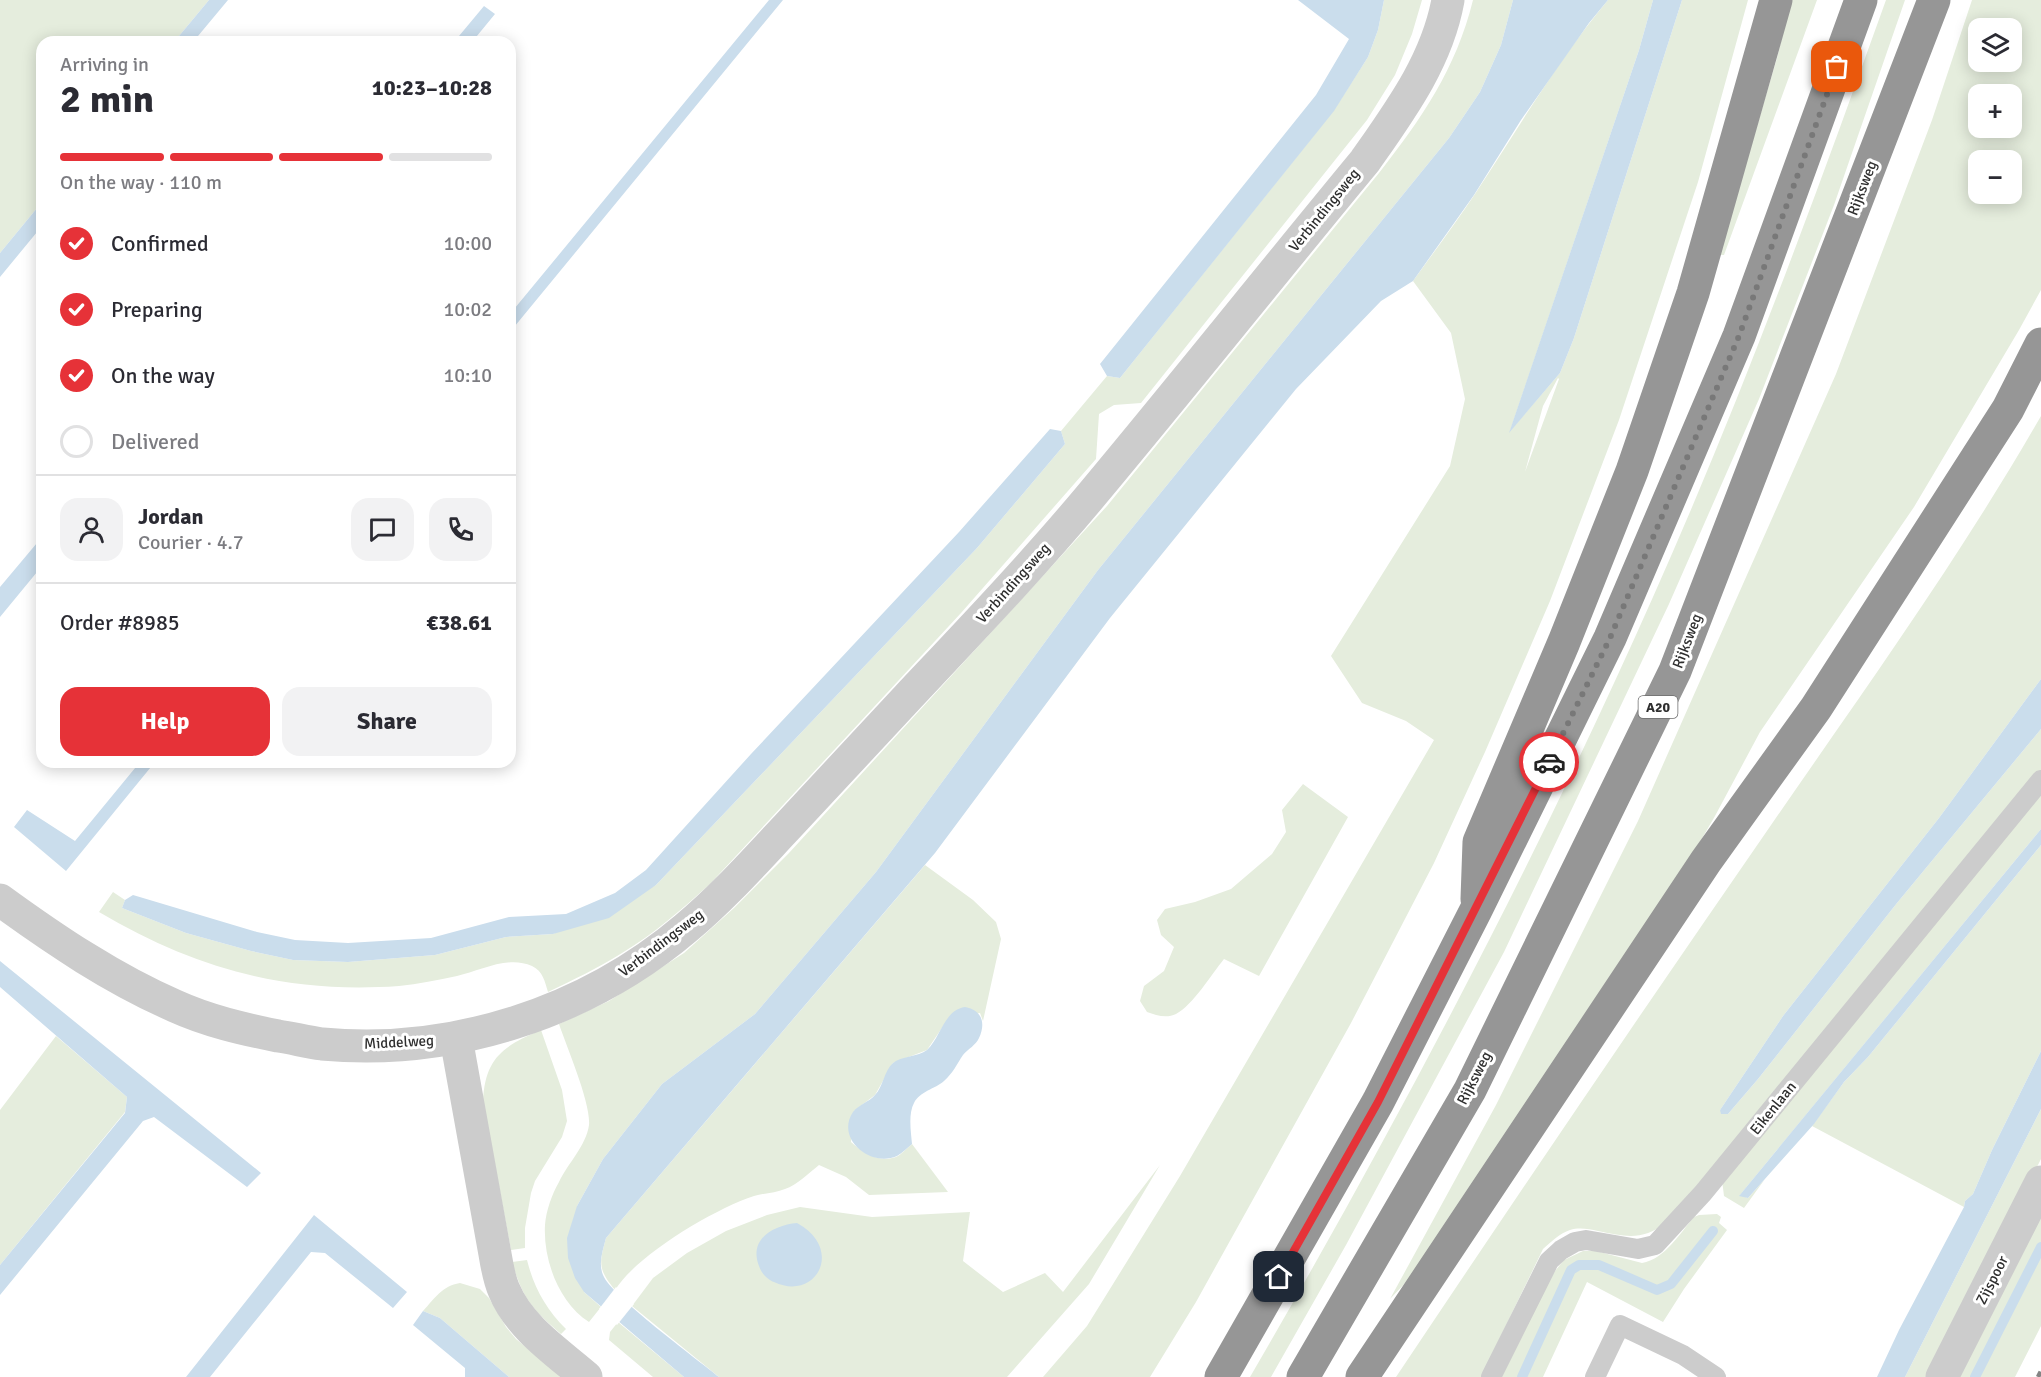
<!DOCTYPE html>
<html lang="en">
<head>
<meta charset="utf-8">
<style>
	body { margin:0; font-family:Signika,sans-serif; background:#f2f2f3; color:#2b2b33; height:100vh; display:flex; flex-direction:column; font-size:22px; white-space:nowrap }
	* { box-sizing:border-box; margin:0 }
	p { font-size:20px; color:#7c7c81 }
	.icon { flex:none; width:33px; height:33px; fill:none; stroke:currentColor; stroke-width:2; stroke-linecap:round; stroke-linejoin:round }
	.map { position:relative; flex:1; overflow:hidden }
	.drawer { position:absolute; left:36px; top:36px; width:480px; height:732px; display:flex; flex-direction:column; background:#fff; border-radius:18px; box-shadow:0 3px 15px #0003 }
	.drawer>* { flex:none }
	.controls { position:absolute; left:1968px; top:18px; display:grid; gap:12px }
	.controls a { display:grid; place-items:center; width:54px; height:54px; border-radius:12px; background:#fff; box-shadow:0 3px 15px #0003; font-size:30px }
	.pin { position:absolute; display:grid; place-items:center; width:51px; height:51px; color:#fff; margin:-26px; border-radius:12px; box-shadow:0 3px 9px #0006 }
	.courier { position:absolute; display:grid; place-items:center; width:60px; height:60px; margin:-30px; border:4px solid #e63238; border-radius:50%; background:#fff; color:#222; box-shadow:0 2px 8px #0007 }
	.overview em { font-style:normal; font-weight:700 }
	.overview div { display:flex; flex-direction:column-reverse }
	.overview { display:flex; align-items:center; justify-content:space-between; height:102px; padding:0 24px }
	h1 { font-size:39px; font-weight:700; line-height:45px }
	.bar { display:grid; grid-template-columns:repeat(4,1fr); gap:9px 6px; align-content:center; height:72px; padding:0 24px }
	.bar i { height:8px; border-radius:4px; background:#e1e1e2 }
	.bar .on { background:#e63238 }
	.bar p { grid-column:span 4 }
	.line { display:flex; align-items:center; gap:15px; padding:0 24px; border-top:2px solid #e1e1e2 }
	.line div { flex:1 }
	.round { display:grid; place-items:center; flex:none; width:63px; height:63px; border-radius:18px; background:#f2f2f3 }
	ol { padding:0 24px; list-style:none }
	li { display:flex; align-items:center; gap:18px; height:66px }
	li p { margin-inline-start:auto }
	li .icon { padding:6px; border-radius:50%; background:#e63238; color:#fff; stroke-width:4 }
	li:last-child { color:#7c7c81 }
	li i { width:33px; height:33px; border:3px solid #e1e1e2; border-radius:50% }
	.primary-button { display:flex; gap:12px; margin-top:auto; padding:12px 24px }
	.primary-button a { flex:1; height:69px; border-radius:18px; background:#e63238; color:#fff; font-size:24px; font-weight:700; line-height:69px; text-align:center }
	.primary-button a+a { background:#f2f2f3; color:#2b2b33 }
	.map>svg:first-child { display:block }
	.green { fill:#e5eddd; fill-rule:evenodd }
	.water { fill:#caddec }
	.pier { fill:#fff }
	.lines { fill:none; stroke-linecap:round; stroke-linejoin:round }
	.stream { stroke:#caddec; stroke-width:10 }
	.service { stroke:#ccc; stroke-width:20 }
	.minor { stroke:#ccc; stroke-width:33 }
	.tertiary { stroke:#ccc; stroke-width:33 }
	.motorway { stroke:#969696; stroke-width:33 }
	.rail { stroke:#848484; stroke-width:4.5; stroke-dasharray:6 4.5; stroke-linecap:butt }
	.done { stroke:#787878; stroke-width:6; stroke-dasharray:0 10.8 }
	.route { stroke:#e63238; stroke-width:8 }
	.labels { text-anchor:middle; stroke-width:6; stroke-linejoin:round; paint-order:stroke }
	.shield { fill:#fff; stroke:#6d6d6d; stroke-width:1.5 }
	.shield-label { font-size:14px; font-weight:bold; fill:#2f2f2f }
	.street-label { font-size:15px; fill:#2f2f2f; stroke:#fff }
</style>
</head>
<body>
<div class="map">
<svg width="2041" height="1377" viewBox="0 0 2041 1377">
	<rect width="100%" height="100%" fill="#fff"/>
	<path class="green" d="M 0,0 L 209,0 L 174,42 L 42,42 L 42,202 L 0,253 Z
		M 1384,0 L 1422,0 L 1412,34 L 1395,75 L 1367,120 L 1141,403 L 1114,405 L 1099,414 L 1096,459 L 961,613 L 710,884 C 682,909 654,934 622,953 C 598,968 573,980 548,992 C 545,982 543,971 532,966 C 508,955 480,971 457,976 C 438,980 418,984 399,986 C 286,994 196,969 99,912 L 113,892 L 125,900 L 122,908 L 186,933 L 251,951 L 293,960 L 348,962 L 435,955 L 506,937 L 553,934 L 656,885 L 977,548 L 1065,444 L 1061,431 L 1107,376 L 1120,378 L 1334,110 L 1368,57 L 1378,30 Z
		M 1473,0 L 1513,0 L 1501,45 L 1480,92 L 1449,138 L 1098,570 L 876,872 L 755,1014 L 662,1084 L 603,1159 L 577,1206 L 584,1292 L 601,1307 L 589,1322 C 559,1303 543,1260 545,1225 C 546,1211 552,1194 559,1182 C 568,1163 586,1146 589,1125 C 591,1103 567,1048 559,1024 L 609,1001 L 684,953 L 734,908 L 789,853 L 1107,506 L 1379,173 C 1422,118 1456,69 1473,0 Z
		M 1608,0 L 1653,0 L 1639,50 L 1510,431 L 1560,373 L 1574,338 L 1682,0 L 1748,0 L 1698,182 L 1619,420 L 1550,601 L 1485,752 L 1434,863 L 1351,1023 L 1196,1302 L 1150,1377 L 1043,1377 L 1087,1326 L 1180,1176 L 1434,740 L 1406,721 L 1362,703 L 1331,656 L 1450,466 L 1465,399 L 1451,333 L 1413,281 C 1434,252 1455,224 1475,194 C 1518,129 1557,61 1608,0 ZM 1558,378 L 1559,379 L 1525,472 L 1543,406 Z
		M 1791,0 L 1817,0 L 1724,255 L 1719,255 L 1777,58 Z
		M 1886,0 L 1905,0 L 1834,205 L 1759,399 L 1669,604 L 1504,952 L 1346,1245 L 1271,1377 L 1250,1377 C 1397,1124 1534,865 1653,597 C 1740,402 1814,201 1886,0 Z
		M 1972,0 L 2041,0 L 2041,290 L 2019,330 L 1914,507 L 1760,732 L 1715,816 L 1665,902 L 1409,1279 L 1390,1299 L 1496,1105 L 1638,821 L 1836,374 L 1932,120 ZM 1978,28 L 2012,28 L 2012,62 L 1978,62 ZM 1978,94 L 2012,94 L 2012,128 L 1978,128 ZM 1978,160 L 2012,160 L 2012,194 L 1978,194 Z
		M 2041,416 L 2041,679 L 1939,818 L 1783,1016 L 1720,1110 L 1728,1114 L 1758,1079 L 1897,903 L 2041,729 L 2041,771 L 1668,1222 C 1641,1241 1628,1237 1598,1231 C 1589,1229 1579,1227 1570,1230 C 1560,1233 1551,1242 1543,1249 L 1481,1377 L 1396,1377 C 1519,1193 1643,1010 1769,828 C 1862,693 1959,559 2041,416 Z
		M 1303,784 L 1348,817 L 1259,976 L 1224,959 C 1211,975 1193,1005 1176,1014 C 1166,1019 1156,1015 1147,1012 L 1140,1001 L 1144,986 L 1164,971 L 1174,947 L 1161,935 L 1157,920 L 1165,909 L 1195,902 L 1231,889 L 1272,854 L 1286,832 L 1282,810 Z
		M 2041,789 L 2041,829 L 1740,1195 L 1748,1198 L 1765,1179 L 1744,1208 L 1724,1196 L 1722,1180 Z
		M 2041,845 L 2041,1051 L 1992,1150 L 1973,1194 L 1965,1201 L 1964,1207 L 1812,1126 L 1844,1082 L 1868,1057 Z
		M 925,865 L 973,900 L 996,922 L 1001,939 L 983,1021 L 980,1013 L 948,1019 L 927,1050 L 893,1063 L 875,1095 L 854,1111 L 851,1142 C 863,1153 880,1163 896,1157 C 901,1155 907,1148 912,1144 L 948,1192 L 869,1195 L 846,1177 L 819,1165 C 809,1173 797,1185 785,1189 C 776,1193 764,1193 754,1196 C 714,1209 637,1255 615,1290 C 598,1269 599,1264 606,1238 Z
		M 541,1030 L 562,1090 L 567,1121 L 562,1137 L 535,1181 L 531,1193 L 525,1228 L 525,1248 L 511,1250 L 483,1101 C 485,1058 503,1046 541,1030 Z
		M 56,1036 L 127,1097 L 125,1112 L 0,1265 L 0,1110 Z
		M 2041,1109 L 2041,1159 L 1930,1377 L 1905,1377 Z
		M 1160,1165 L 1089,1284 L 1007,1377 L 719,1377 L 632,1306 L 653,1278 L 687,1253 L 726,1231 L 767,1215 L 800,1207 L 872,1217 L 970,1212 L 963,1261 L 1003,1292 L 1045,1273 L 1063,1292 Z
		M 2041,1213 L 2041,1326 L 2015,1377 L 1958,1377 Z
		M 1717,1214 L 1721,1217 L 1719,1223 L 1727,1230 L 1684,1289 L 1663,1322 L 1587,1282 L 1543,1377 L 1501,1377 L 1538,1301 L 1555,1271 L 1564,1260 L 1583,1251 L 1596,1251 L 1642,1263 C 1665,1259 1680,1233 1694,1217 L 1699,1215 Z
		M 527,1260 C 534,1288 546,1309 566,1329 L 561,1334 C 532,1309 523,1299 512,1262 Z
		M 460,1283 L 480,1289 L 489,1298 L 506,1327 L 516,1339 L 562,1377 L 509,1377 L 440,1318 L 423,1311 C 435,1298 442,1286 460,1283 Z
		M 618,1322 L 684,1377 L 653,1377 L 609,1340 L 610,1332 Z"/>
	<path class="water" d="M 209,0 L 228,0 L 193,42 L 174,42 Z
		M 769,0 L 783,0 L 510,332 L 510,314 Z
		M 1298,0 L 1384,0 L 1378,30 L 1368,57 L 1334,111 L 1120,378 L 1107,376 L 1100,364 L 1316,95 L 1349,39 Z
		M 1513,0 L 1608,0 L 1589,23 L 1521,120 L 1474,195 L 1413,281 L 1381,301 L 1296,389 L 1110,618 L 935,853 L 606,1238 C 603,1250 598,1263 603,1275 C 611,1296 697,1359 719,1377 L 684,1377 L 584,1292 L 575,1278 L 568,1258 L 567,1238 L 577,1206 L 603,1159 L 662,1084 L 755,1014 L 876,872 L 1098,570 L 1449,138 L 1480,92 L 1501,45 Z
		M 1653,0 L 1682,0 L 1574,338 L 1560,373 L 1509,433 L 1639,50 Z
		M 484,6 L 495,14 L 472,42 L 454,42 Z
		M 42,202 L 42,226 L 0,277 L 0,253 Z
		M 1050,429 L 1061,431 L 1065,444 L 977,548 L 656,885 L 609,918 L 553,934 L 506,937 L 435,955 L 348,962 L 293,960 L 251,951 L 186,933 L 122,908 L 125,900 L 133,895 L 257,932 L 295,940 L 348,943 L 431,938 L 509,917 L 566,914 L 615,893 L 646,870 L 751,754 L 959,532 Z
		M 42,537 L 42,566 L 0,617 L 0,587 Z
		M 2041,679 L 2041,729 L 1897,903 L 1758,1079 L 1728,1114 L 1721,1114 L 1720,1110 L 1783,1016 L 1939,818 Z
		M 140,762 L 155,762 L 66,871 L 14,827 L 27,810 L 75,841 Z
		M 2041,829 L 2041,845 L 1868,1057 L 1844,1082 L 1814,1124 L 1748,1198 L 1739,1196 Z
		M 0,961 L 261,1173 L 247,1187 L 154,1117 L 143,1121 L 0,1295 L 0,1265 L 125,1113 L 127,1097 L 0,987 Z
		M 965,1007 C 982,1010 986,1023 979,1038 C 976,1045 968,1049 963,1055 C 957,1064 953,1073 944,1081 C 935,1089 920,1091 914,1103 C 908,1114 911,1132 912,1144 C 907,1148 902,1153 897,1156 C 871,1168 835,1139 853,1112 C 858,1105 869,1102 875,1095 C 883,1087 884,1071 893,1063 C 901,1056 918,1057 927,1050 C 941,1037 944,1010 965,1007 Z
		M 2041,1051 L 2041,1109 L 1905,1377 L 1877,1377 L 1899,1330 L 1964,1207 L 1965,1201 L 1973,1194 L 1992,1150 Z
		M 314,1215 L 407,1292 L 393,1308 L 325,1253 L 311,1252 L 210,1377 L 186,1377 Z
		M 797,1223 C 845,1249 816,1302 774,1282 C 768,1280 761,1273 759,1266 C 748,1238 775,1225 797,1223 Z
		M 423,1311 L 440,1318 L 509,1377 L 465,1377 L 465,1368 L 413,1325 Z"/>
	<path class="pier" d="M 616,1287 L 634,1304 L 617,1325 L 599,1309 Z"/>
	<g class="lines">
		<path class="stream" d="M 1522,1377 L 1571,1270 L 1579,1265 L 1599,1265 L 1657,1290 L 1671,1284 L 1713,1231
			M 1975,1377 L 2041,1247"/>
		<path class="service" d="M 1491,1377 L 1549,1261 L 1561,1250 L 1575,1242 L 1586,1240 L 1638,1249 L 1655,1245 L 1703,1193 L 2041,780
			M 1595,1377 L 1620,1325 L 1683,1355 L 1716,1377"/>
		<path class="minor" d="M 1942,1377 L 2041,1182"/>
		<path class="tertiary" d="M 0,900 C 55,940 113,979 175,1006 C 208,1021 243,1029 278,1036 C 292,1038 307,1042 322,1044 C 452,1056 586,1013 686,928 C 722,898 754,862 787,827 C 827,784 868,740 908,697 C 971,630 1035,563 1094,492 C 1185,383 1274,271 1365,161 C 1400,111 1437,61 1448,0
			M 456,1038 L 495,1254 C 497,1266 499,1279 504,1290 C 519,1327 557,1352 586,1377"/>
		<path class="motorway" d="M 1477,899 L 1479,842 L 1564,642 L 1632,471 L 1693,293 L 1776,0
			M 1221,1377 L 1378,1102 L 1476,910 L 1610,638 L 1739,336 L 1861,0
			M 1303,1377 L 1470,1090 L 1675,671 L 1934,0
			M 1362,1377 L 1706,861 L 1816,708 L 2008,409 L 2041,344"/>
		<path class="rail" d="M 2038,1377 L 2041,1371"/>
	</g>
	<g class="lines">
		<path class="done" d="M 1549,762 L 1610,638 L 1739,336 L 1837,67"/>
		<path class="route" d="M 1279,1277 L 1378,1102 L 1549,762"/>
	</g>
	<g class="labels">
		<rect class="shield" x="1638.5" y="696" width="39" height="22" rx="4.5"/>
		<g class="shield-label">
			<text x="1658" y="712">A20</text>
		</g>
		<g class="street-label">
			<text transform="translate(1862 188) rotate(-69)" y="5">Rijksweg</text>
			<text transform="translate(1324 210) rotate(-51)" y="5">Verbindingsweg</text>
			<text transform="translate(1013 583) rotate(-48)" y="5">Verbindingsweg</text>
			<text transform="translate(1687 641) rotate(-69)" y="5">Rijksweg</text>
			<text transform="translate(661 943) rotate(-37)" y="5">Verbindingsweg</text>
			<text transform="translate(399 1042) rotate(-3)" y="5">Middelweg</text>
			<text transform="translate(1474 1078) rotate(-63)" y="5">Rijksweg</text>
			<text transform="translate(1773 1108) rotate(-51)" y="5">Eikenlaan</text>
			<text transform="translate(1992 1280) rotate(-63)" y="5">Zijspoor</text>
		</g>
	</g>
</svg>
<div class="controls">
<a><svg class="icon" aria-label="layers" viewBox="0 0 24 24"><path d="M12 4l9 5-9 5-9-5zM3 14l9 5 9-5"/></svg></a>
<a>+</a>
<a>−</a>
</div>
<div class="pin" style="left:1837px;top:67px;background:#ea580c"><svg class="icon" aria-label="bag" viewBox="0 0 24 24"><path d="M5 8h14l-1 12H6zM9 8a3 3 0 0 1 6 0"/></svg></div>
<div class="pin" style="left:1279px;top:1277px;background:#1f2937"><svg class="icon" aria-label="home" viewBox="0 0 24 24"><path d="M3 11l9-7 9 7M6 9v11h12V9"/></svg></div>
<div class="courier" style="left:1549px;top:762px"><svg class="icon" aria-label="car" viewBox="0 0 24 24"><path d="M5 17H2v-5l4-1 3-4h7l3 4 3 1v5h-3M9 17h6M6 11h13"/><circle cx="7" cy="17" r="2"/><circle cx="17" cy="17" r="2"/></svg></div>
<section class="drawer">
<div class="overview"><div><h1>2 min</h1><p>Arriving in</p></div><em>10:23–10:28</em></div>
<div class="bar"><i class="on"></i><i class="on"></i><i class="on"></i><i></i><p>On the way · 110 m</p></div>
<ol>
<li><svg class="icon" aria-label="check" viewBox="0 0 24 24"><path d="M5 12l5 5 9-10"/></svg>Confirmed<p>10:00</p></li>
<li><svg class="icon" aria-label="check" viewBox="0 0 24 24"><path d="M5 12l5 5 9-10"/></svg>Preparing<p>10:02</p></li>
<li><svg class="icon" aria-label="check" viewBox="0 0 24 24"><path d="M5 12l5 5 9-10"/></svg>On the way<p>10:10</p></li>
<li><i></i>Delivered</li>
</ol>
<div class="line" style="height:108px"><a class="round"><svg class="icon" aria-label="person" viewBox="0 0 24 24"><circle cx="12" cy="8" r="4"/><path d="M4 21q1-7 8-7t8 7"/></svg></a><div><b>Jordan</b><p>Courier · 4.7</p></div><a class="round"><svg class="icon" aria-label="chat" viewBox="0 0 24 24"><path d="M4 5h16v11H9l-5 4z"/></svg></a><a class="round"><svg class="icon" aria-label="phone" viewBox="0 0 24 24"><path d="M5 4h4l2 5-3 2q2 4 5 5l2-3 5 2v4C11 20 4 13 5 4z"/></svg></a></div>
<div class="line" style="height:78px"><div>Order #8985</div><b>€38.61</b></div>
<div class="primary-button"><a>Help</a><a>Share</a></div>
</section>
</div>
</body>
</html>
